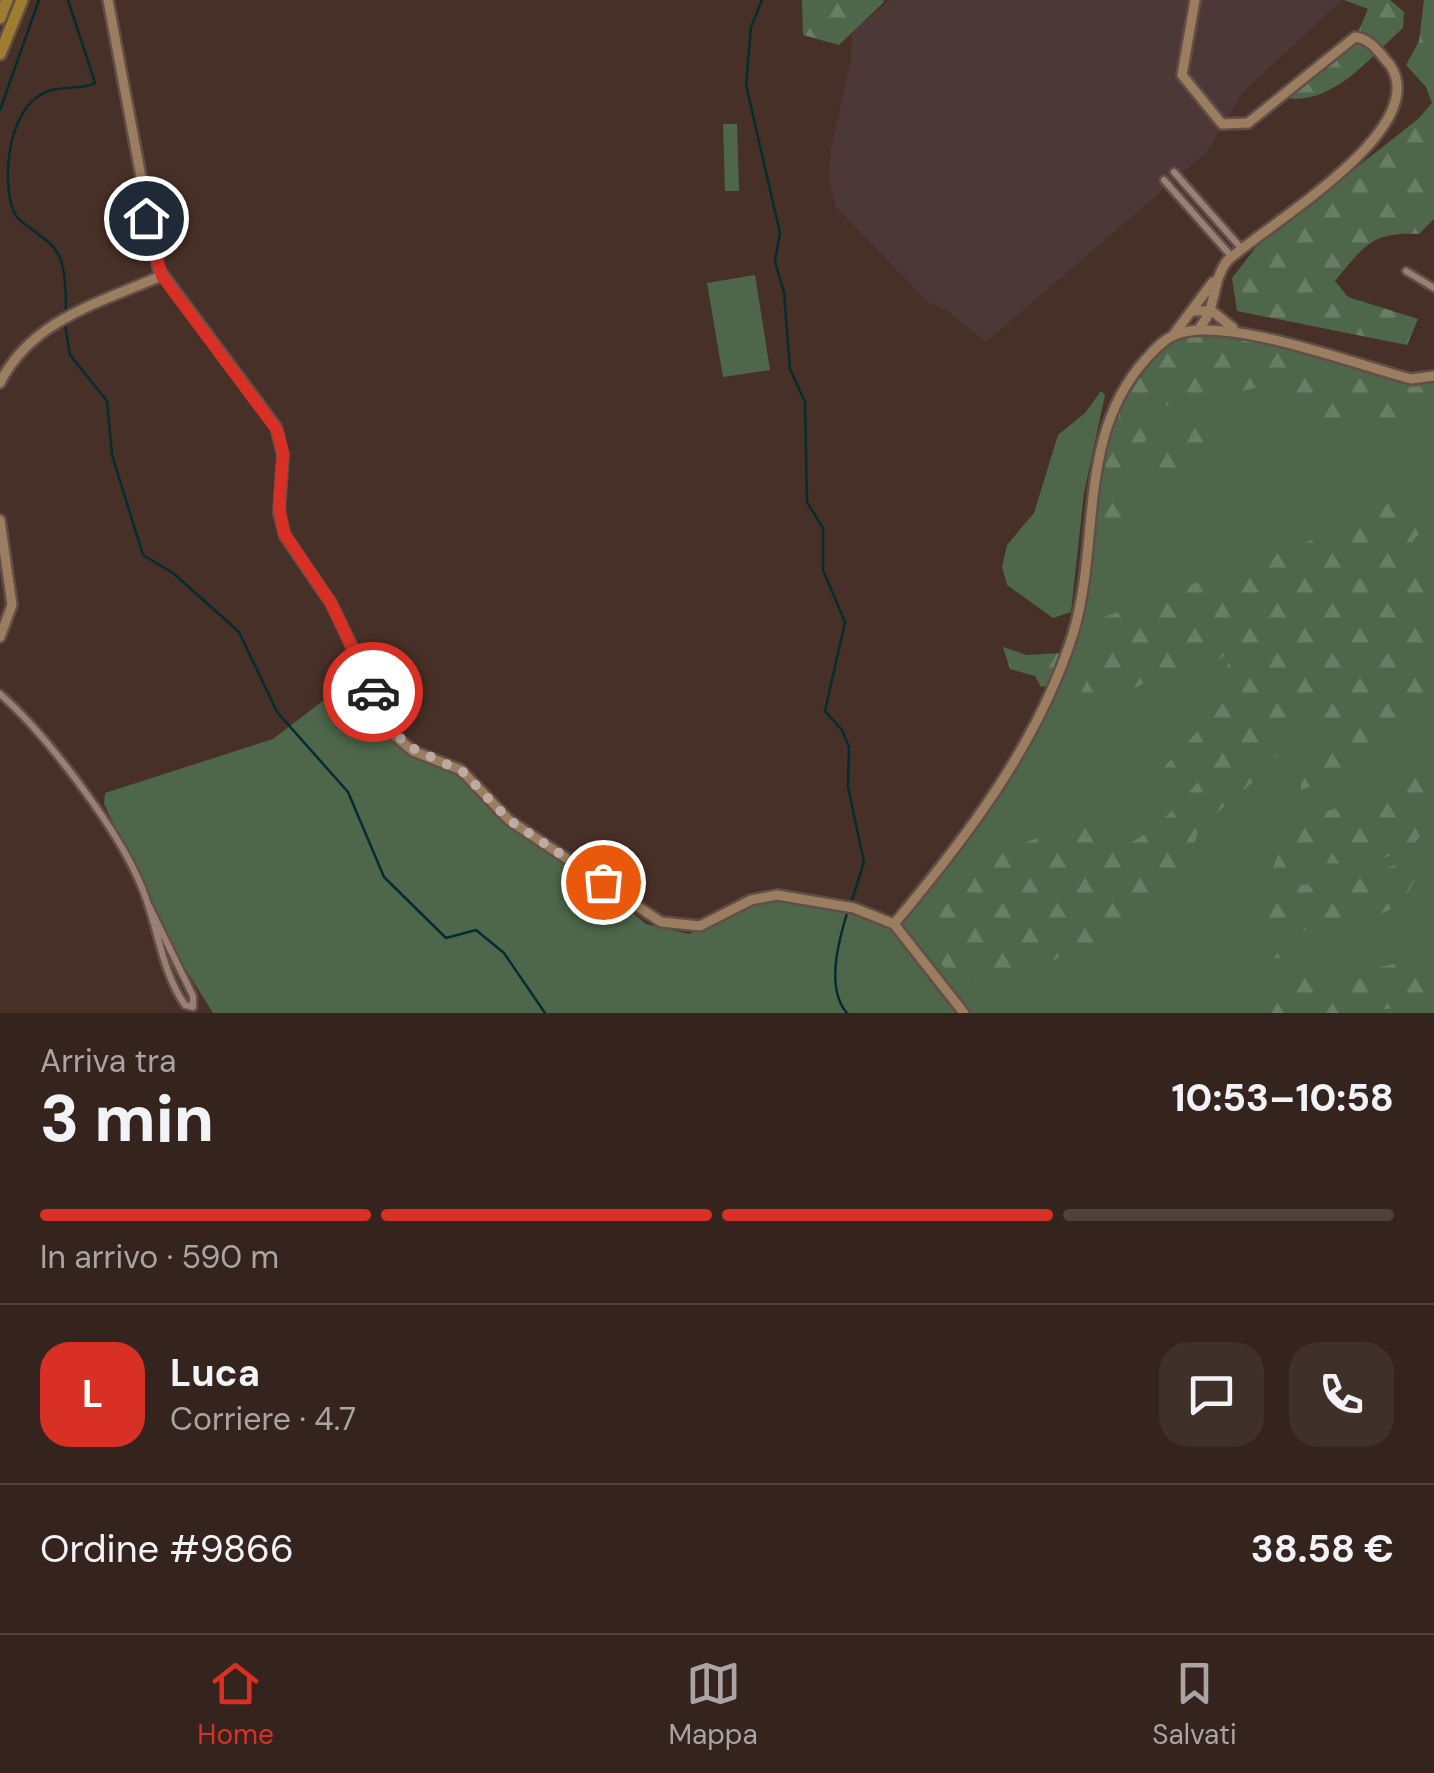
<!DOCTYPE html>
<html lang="it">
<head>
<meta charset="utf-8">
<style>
	body { margin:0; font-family:"DM Sans",sans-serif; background:#40302a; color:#f1f3f6; height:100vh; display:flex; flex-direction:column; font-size:38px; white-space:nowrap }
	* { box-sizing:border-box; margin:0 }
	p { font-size:32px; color:#aaa4a4 }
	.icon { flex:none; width:55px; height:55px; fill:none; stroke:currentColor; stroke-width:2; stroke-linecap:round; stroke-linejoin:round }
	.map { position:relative; height:1013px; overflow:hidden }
	.drawer { display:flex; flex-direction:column; background:#35241d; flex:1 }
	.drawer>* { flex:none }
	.pin { position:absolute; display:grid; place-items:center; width:85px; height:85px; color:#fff; margin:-42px; border:5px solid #fff; border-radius:50%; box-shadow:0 2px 10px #0007 }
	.courier { position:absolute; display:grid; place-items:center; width:100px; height:100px; margin:-50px; border:8px solid #d93025; border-radius:50%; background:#fff; color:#222; box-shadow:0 2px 12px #0007 }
	.summary em { font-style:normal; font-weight:800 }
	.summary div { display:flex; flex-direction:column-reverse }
	.summary { display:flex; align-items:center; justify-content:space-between; height:170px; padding:0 40px }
	h1 { font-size:65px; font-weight:800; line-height:75px }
	.bar { display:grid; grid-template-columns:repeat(4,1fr); gap:15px 10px; align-content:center; height:120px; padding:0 40px }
	.bar i { height:12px; border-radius:8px; background:#4f413b }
	.bar .active { background:#d93025 }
	.bar p { grid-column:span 4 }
	.line { display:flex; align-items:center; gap:25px; padding:0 40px; border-top:2px solid #4f413b }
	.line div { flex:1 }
	.round { display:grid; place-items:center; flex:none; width:105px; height:105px; border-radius:30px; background:#40302a }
	.tabs { display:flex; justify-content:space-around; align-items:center; height:140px; border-top:2px solid #4f413b; background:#35241d; font-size:28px; color:#aaa4a4 }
	.tabs a { display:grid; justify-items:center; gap:5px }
	.tabs .active { color:#d93025 }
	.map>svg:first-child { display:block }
	.commercial { fill:#4c3837 }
	.green { fill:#4e674b }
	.forest { fill:url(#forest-firs) }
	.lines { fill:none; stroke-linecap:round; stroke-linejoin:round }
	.stream { stroke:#052c2f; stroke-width:2.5 }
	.street-casing { stroke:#624e47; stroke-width:11 }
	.secondary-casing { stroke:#624e47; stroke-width:14 }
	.highway-casing { stroke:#624e47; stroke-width:16 }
	.street { stroke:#9a7f75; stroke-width:6 }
	.secondary { stroke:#9b7e60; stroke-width:9 }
	.highway { stroke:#9d7d30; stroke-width:11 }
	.done { stroke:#bcaaa3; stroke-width:10; stroke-dasharray:0 18 }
	.route { stroke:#d93025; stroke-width:12 }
</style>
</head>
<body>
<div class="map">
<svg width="1434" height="1013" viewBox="0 0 1434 1013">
	<defs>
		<pattern id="forest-firs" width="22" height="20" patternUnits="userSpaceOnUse" patternTransform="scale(2.5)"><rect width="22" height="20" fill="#4e674b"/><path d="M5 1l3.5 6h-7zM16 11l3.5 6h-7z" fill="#687d65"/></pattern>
	</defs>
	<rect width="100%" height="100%" fill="#473027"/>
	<path class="commercial" d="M 890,0 L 1342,0 L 1241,94 L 1206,153 L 986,342 L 948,311 L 929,303 L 836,207 L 829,179 L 831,148 L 851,60 L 852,32 Z"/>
	<path class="green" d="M 723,124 L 737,124 L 739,191 L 725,191 Z
		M 755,275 L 770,370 L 723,377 L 707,283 Z
		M 1221,331 L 1416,384 L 1434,383 L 1434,1013 L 213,1013 L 178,957 L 104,804 L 105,793 L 273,739 L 349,681 L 364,682 L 404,750 L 464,777 L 510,826 L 584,872 L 646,924 L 689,934 L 757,903 L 785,899 L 868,915 L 895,931 L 990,811 L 1033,733 L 1077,631 L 1100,465 L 1110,427 L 1140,369 L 1176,337 Z
		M 1101,391 L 1105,395 L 1084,493 L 1071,612 L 1053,618 L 1007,585 L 1002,567 L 1007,545 L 1034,513 L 1058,435 L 1085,413 Z"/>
	<path class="forest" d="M 802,0 L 883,0 L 884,2 L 839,45 L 803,35 Z
		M 1344,0 L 1390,0 L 1404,12 L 1403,28 C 1371,56 1334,105 1287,98 L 1355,39 L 1368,9 Z
		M 1424,0 L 1434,0 L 1434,219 L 1419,234 C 1371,232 1364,246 1335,281 L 1348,297 L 1418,319 L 1407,345 L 1237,311 L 1232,278 L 1257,246 L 1418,119 L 1432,103 L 1426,87 L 1406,65 L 1419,41 Z
		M 1182,335 C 1202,334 1225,332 1245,337 C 1300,353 1378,398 1434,384 L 1434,403 L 1417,405 L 1383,424 L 1323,417 C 1284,366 1248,392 1197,403 L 1183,388 L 1171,406 L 1155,405 L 1145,442 L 1174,456 L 1190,438 L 1188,425 L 1197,417 L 1209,441 L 1171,490 L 1151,493 L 1146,473 L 1131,472 L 1116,487 L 1126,502 L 1114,548 L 1100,552 C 1102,508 1104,409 1134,376 C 1147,361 1166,348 1182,335 Z
		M 1401,496 L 1434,500 L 1434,527 L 1423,529 L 1413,541 L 1421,575 L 1434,586 L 1434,702 L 1372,761 L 1301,790 L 1300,774 L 1335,736 L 1325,720 L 1306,717 L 1262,774 L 1199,828 L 1186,876 L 1169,897 L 1116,939 L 1067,950 L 1052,962 L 1001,980 L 971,979 L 960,986 C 949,972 927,952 928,933 C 929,910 996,855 1017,846 C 1038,836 1063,832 1085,825 C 1093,834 1101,849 1115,847 C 1153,843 1204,776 1224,747 L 1153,779 L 1197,732 L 1236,647 L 1198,674 L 1162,674 L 1111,700 L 1091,726 L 1069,720 L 1100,651 L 1096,632 L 1104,617 L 1347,527 Z
		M 1003,647 L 1027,655 L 1062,653 L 1047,686 L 1041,687 L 1035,676 L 1010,669 Z
		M 1426,756 L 1434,757 L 1434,820 L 1408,850 L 1361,865 L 1307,862 L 1295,879 L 1270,874 L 1288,832 L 1307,816 L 1349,805 Z
		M 1398,864 L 1410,869 L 1414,881 C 1385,947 1306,896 1282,957 L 1274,959 L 1260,920 L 1270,883 C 1312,890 1357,878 1398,864 Z
		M 1434,955 L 1434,1004 L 1346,1013 L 1239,1013 L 1271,1000 L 1305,972 L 1350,974 Z"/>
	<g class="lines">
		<path class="stream" d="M 762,0 L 751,27 L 746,85 L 780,233 L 775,262 L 784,292 L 790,369 L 805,402 L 807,502 L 823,528 L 823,570 L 845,622 L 825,711 L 842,730 L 849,747 L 848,787 L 864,862 L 851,903
			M 0,110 L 39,0
			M 66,311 C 66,296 66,272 60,258 C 54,240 28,230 16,216 C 0,186 8,117 37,97 C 56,83 82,91 95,83 L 68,0
			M 65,325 L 70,355 L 107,401 L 112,455 L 143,555 L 173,573 L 239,632 L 277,712 L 348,792 L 384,877 L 446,938 L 476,930 L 504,953 L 545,1013
			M 847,1013 C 825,988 839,939 848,910"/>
		<defs>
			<path id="street" d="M 1174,172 L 1242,249
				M 1164,180 L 1232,257
				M 1406,271 L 1434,288
				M 0,694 C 45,733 117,828 140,883 C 158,923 160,969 185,1005 L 193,1007 L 193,996 L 149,906"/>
			<path id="secondary" d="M 108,0 L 158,268 L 276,427 L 283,455 L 279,513 L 285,536 L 331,603 L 395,736 L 413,751 L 461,770 L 509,820 L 661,922 L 700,926 L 751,900 L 777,895 L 854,908 L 894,924 L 964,1013
				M 1195,0 L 1182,75 L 1222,124 L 1248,123 L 1355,37 C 1372,39 1379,53 1390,65 C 1434,129 1266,225 1227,261 C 1211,282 1217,308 1200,327
				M 1193,311 L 1212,311 L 1233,328
				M 1174,334 L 1213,282
				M 0,383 C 31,320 101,302 161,276
				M 0,520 L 12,605 L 0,637
				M 894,924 C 967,837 1038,744 1073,634 C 1101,542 1076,436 1146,359 C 1154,350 1164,339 1175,335 C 1223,314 1357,365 1411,379 L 1434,376"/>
			<path id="highway" d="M 0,18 L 7,0
				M 0,54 L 22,0"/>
		</defs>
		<use href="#street" class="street-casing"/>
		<use href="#secondary" class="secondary-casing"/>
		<use href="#highway" class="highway-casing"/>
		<use href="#street" class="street"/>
		<use href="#secondary" class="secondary"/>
		<use href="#highway" class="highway"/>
	</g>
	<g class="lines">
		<path class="done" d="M 373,692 L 404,744 L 463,772 L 509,820 L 603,882"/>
		<path class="route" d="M 146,218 L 162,276 L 277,430 L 283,454 L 279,506 L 284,533 L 331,603 L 373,692"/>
	</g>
</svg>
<div class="pin" style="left:603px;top:882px;background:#ea580c"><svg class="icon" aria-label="bag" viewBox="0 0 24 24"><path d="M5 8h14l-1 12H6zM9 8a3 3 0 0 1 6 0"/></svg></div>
<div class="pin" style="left:146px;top:218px;background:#1f2937"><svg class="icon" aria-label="home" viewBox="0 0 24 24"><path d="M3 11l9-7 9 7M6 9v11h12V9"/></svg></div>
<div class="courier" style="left:373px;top:692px"><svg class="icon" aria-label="car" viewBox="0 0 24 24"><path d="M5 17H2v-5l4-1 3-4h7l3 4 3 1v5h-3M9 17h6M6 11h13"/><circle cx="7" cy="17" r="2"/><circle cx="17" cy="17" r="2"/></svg></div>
</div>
<section class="drawer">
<div class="summary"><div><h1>3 min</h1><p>Arriva tra</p></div><em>10:53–10:58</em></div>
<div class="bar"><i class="active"></i><i class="active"></i><i class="active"></i><i></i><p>In arrivo · 590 m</p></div>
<div class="line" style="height:180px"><b class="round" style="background:#d93025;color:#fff">L</b><div><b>Luca</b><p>Corriere · 4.7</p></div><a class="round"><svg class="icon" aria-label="chat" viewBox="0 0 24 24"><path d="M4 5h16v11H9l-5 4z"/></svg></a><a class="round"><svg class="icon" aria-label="phone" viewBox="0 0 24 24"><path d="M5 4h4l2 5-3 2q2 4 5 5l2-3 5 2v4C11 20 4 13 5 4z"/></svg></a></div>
<div class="line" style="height:130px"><div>Ordine #9866</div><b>38.58 €</b></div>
</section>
<nav class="tabs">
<a class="active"><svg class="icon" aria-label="home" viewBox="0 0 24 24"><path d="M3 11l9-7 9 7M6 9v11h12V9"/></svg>Home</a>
<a><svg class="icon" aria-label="map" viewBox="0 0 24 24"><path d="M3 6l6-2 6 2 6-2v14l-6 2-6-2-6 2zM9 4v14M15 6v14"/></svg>Mappa</a>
<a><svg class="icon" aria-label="saved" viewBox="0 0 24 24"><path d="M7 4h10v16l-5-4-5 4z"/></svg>Salvati</a>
</nav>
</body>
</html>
